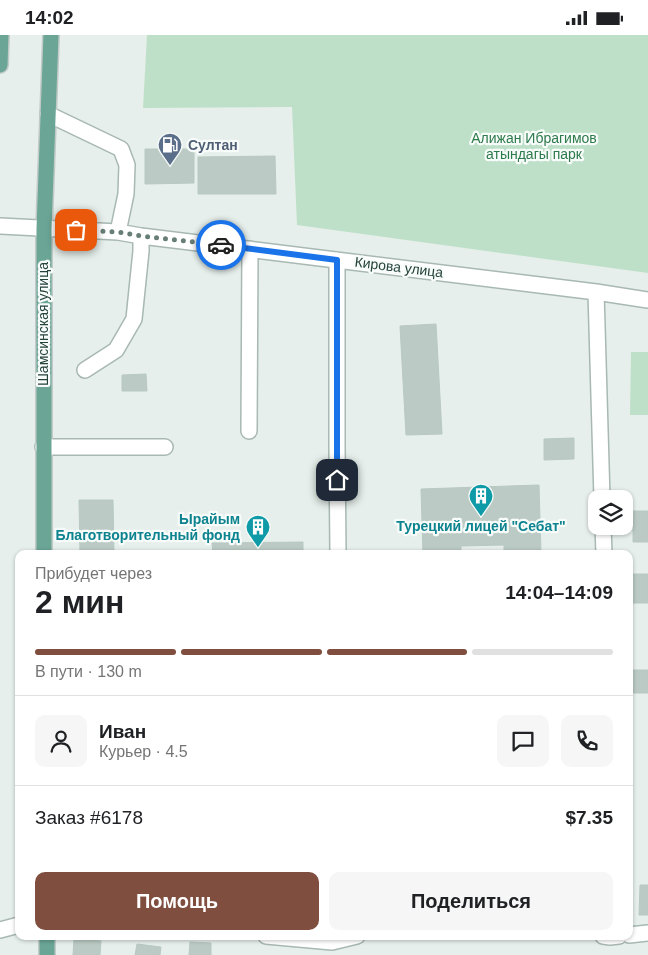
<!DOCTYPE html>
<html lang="ru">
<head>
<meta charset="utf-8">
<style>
	body { margin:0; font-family:Helvetica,sans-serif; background:#f6f6f6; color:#202124; height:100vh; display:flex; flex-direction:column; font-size:19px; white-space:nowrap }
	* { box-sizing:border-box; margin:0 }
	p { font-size:16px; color:#757577 }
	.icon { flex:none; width:28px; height:28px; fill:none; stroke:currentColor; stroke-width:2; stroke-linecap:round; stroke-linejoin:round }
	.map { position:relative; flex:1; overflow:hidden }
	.drawer { position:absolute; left:15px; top:515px; width:618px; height:390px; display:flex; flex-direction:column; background:#fff; border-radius:10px; box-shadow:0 1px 4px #0004 }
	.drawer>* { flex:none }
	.controls { position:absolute; left:588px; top:455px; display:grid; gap:10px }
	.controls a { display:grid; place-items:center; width:45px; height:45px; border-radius:10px; background:#fff; box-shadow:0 1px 4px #0004; font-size:25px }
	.pin { position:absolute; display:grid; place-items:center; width:42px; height:42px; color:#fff; margin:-21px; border-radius:10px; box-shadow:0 2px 8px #0006 }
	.courier { position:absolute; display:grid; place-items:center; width:50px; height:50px; margin:-25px; border:4px solid #1a73e8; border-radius:50%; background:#fff; color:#222; box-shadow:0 1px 6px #0007 }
	.summary em { font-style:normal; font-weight:700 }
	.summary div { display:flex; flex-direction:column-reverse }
	.summary { display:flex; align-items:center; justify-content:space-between; height:85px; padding:0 20px }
	h1 { font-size:32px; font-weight:700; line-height:38px }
	.bar { display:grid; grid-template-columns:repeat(4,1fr); gap:8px 5px; align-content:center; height:60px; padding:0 20px }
	.bar i { height:6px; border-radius:4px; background:#e0e0e0 }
	.bar .current { background:#7f4e3f }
	.bar p { grid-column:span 4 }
	.line { display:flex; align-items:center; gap:12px; padding:0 20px; border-top:1px solid #e0e0e0 }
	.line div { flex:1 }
	.round { display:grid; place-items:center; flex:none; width:52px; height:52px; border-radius:10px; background:#f6f6f6 }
	.action { display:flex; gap:10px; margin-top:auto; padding:10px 20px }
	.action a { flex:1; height:58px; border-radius:10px; background:#7f4e3f; color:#fff; font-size:20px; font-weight:700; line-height:58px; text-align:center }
	.action a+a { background:#f6f6f6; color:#202124 }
	.status { display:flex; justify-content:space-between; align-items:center; height:35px; padding:0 25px; background:#fff; direction:ltr }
	.status svg { height:14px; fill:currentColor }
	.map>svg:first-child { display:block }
	.green { fill:#bfe0c8 }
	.building { fill:#bbcac4; stroke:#b8c9c2 }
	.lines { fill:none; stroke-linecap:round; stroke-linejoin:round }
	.minor-casing { stroke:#a8b8b2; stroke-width:18 }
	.major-casing { stroke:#c2cac8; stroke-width:18 }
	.minor { stroke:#fff; stroke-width:15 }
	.major { stroke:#6aa596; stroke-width:15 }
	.done { stroke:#687f78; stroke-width:5; stroke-dasharray:0 9 }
	.route { stroke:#1a73e8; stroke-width:6 }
	.labels { text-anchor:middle; stroke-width:4.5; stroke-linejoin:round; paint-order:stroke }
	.park-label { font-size:14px; fill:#2d7a4b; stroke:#f7fbf9 }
	.service-label { font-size:14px; font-weight:bold; fill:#4e5e75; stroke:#f7fbf9; text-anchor:start }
	.street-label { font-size:14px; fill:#24423a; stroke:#f7fbf9 }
	.culture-label { font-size:14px; font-weight:bold; fill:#0d838f; stroke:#f7fbf9; text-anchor:end }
</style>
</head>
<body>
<div class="status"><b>14:02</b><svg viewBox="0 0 49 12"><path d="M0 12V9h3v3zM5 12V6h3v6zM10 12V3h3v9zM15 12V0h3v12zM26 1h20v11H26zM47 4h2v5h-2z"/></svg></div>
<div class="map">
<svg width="648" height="920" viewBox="0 0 648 920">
	<rect width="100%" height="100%" fill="#e6efeb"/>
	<path class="green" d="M 147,0 L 648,0 L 648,238 L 297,190 L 292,72 L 143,73 Z
		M 631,317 L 648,317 L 648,380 L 630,380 Z"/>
	<path class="building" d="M 145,114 L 194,114 L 194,148 L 145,149 Z
		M 275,121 L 276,159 L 198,159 L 198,122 Z
		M 436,289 L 442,399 L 406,400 L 400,291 Z
		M 146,339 L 147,356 L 122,356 L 122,340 Z
		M 574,403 L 574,424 L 544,425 L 544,404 Z
		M 539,450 L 541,519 L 504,519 L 504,510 L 461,511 L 461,519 L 423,519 L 421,454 Z
		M 79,465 L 113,465 L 114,519 L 80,519 Z
		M 633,476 L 648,476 L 648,507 L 633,507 Z
		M 303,507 L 303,519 L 213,519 L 212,508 Z
		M 633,539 L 648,539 L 648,568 L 633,568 Z
		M 629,635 L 648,635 L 648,658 L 629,658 Z
		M 640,850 L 648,850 L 648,880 L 639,880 Z
		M 74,904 L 101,906 L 100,920 L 73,920 Z
		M 190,907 L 211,908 L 211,920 L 189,920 Z
		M 137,909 L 161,912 L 160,920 L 135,920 Z"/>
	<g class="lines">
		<defs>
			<path id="minor" d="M 48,79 L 121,114 L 127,130 L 126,159 L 118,197
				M 0,191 L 118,197 L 141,201 L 596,257 L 648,265
				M 337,225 L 337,411 L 338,519
				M 596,257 L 602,464
				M 85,335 L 116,315 L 134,284 L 141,216 L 141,201
				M 249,396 L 250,214
				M 43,412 L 165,412
				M 603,491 L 604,519
				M 0,895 L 19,890
				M 629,900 L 648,898
				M 266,901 L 332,907 L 357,901
				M 603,901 L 610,902 L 619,901"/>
			<path id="major" d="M 0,30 L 1,0
				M 44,519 L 44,194 L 51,0
				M 47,901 L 47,920"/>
		</defs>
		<use href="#minor" class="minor-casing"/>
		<use href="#major" class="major-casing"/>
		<use href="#minor" class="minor"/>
		<use href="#major" class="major"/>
	</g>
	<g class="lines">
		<path class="done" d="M 76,195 L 118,197 L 142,201 L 221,210"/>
		<path class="route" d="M 221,210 L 337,225 L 337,445"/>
	</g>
	<defs>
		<symbol id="fuel-pin" viewBox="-11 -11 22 30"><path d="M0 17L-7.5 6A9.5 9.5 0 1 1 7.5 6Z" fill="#5c6f8a" stroke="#f7fbf9"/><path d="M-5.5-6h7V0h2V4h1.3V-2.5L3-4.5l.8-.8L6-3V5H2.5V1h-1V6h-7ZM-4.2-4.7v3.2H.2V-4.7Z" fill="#fff"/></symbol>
		<symbol id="building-pin" viewBox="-11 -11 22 30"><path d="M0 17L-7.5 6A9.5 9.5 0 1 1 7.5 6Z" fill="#0f9aa8" stroke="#f7fbf9"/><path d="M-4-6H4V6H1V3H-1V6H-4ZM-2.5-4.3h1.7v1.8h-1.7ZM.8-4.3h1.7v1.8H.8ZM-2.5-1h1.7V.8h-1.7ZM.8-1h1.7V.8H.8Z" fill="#fff"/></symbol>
	</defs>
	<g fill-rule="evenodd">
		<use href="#fuel-pin" x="156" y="96" width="28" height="38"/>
		<use href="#building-pin" x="467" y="447" width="28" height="38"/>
		<use href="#building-pin" x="244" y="478" width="28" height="38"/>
	</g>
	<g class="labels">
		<g class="park-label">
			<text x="534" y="108">Алижан Ибрагимов<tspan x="534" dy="16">атындагы парк</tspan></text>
		</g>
		<g class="service-label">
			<text x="188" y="115">Султан</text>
		</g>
		<g class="street-label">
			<text transform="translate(399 232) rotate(7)" y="5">Кирова улица</text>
			<text transform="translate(43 289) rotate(-90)" y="5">Шамсинская улица</text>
		</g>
		<g class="culture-label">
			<text x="240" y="489">Ырайым<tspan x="240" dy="16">Благотворительный фонд</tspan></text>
			<text x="481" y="496" text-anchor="middle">Турецкий лицей "Себат"</text>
		</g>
	</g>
</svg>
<div class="controls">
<a><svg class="icon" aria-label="layers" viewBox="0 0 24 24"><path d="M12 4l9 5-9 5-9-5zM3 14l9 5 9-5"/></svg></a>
</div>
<div class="pin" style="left:76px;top:195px;background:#ea580c"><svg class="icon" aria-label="bag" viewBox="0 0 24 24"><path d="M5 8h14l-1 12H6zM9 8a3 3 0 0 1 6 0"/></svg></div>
<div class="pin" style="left:337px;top:445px;background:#1f2937"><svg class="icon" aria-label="home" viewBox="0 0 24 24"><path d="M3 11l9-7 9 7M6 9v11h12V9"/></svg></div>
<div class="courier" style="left:221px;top:210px"><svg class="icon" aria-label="car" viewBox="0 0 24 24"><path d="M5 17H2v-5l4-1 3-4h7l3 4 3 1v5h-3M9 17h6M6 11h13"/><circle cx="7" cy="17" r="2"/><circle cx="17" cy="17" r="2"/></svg></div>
<section class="drawer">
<div class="summary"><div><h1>2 мин</h1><p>Прибудет через</p></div><em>14:04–14:09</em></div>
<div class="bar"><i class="current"></i><i class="current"></i><i class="current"></i><i></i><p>В пути · 130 m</p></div>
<div class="line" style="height:90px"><a class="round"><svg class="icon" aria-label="person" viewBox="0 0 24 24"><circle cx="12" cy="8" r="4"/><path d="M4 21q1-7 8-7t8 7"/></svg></a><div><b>Иван</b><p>Курьер · 4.5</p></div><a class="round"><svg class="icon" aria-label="chat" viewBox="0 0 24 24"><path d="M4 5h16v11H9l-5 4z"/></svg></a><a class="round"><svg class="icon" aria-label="phone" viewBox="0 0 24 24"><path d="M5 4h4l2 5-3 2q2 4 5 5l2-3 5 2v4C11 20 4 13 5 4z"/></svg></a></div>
<div class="line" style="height:65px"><div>Заказ #6178</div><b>$7.35</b></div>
<div class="action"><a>Помощь</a><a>Поделиться</a></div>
</section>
</div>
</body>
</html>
